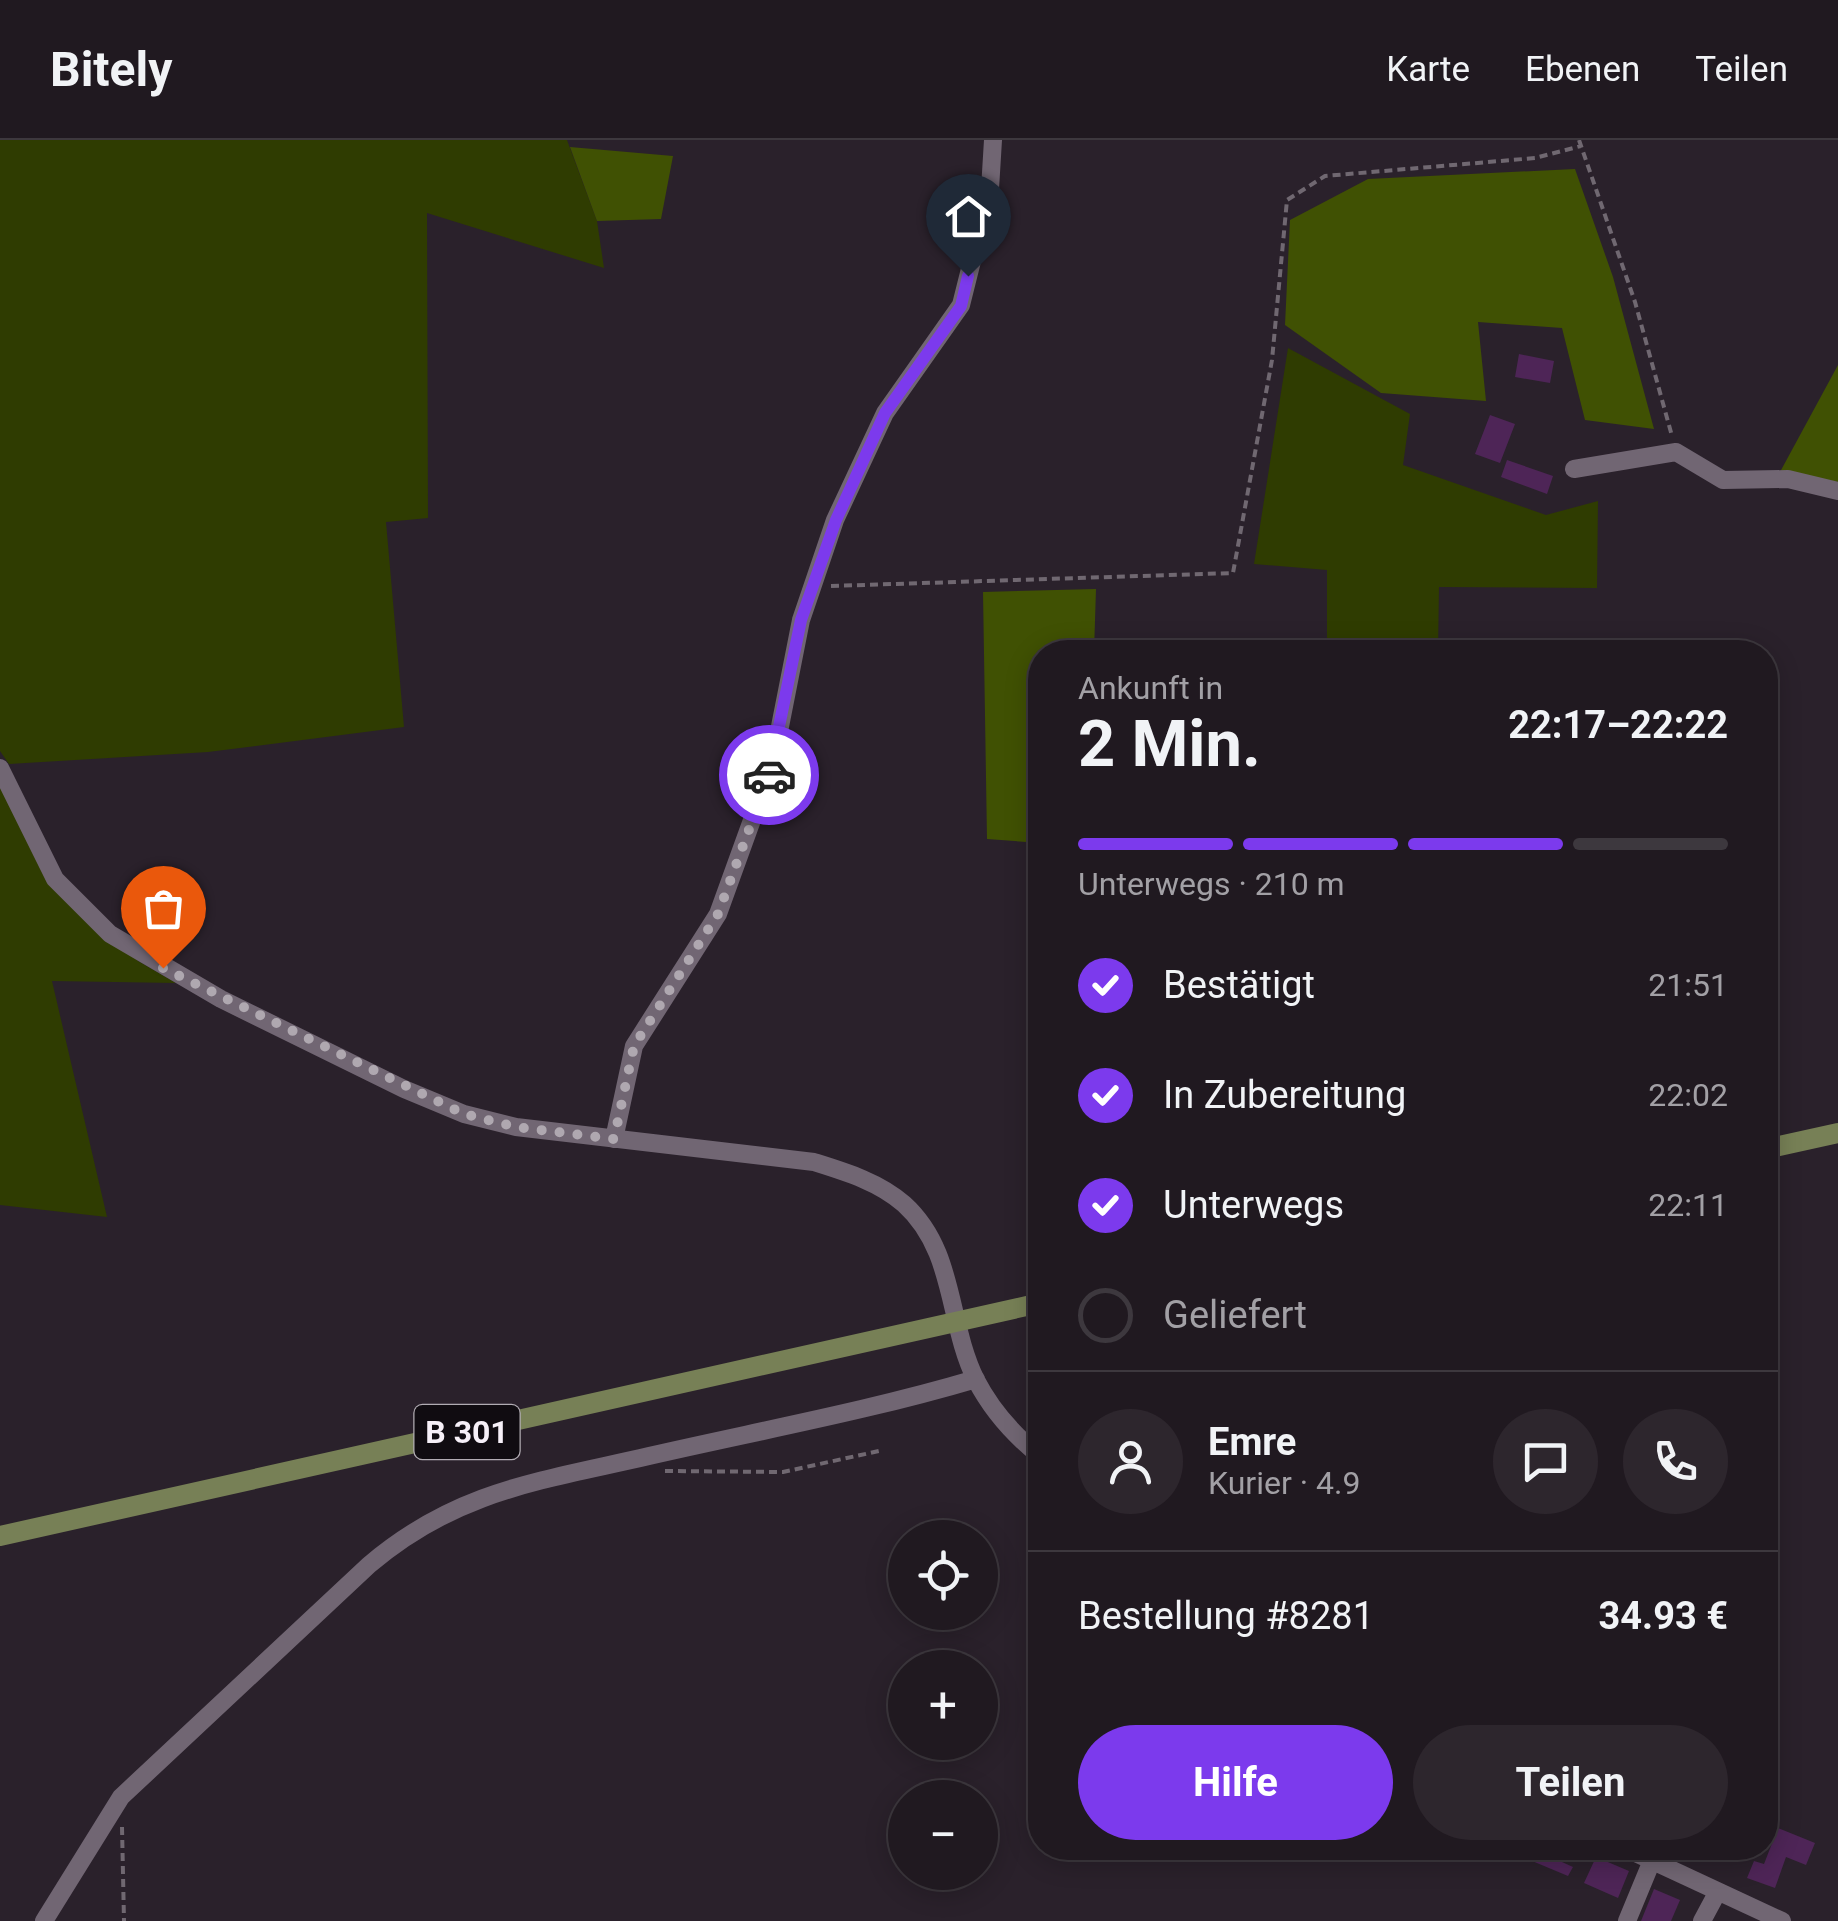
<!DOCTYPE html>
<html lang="de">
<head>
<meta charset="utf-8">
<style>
	body { margin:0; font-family:Roboto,sans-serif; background:#2d262d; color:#f1f3f6; height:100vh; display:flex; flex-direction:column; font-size:38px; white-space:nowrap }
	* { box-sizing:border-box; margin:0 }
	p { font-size:32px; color:#a2a0a5 }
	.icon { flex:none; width:55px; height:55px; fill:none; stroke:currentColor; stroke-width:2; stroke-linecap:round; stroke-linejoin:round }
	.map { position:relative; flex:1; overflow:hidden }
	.details { position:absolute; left:1028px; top:500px; width:750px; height:1220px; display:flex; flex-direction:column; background:#201920; border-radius:40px; box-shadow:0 5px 25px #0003,0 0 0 2px #3d383e }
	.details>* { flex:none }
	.controls { position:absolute; left:888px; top:1380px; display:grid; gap:20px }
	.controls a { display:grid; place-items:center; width:110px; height:110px; border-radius:50%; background:#201920; box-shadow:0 5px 25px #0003,0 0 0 2px #3d383e; font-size:50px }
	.pin { position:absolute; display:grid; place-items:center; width:85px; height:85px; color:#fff; margin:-102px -42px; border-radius:50% 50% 50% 0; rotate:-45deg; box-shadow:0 0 10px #0007 }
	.pin .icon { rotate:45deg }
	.courier { position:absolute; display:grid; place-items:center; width:100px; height:100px; margin:-50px; border:8px solid #7c3aed; border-radius:50%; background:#fff; color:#222; box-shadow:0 2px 12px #0007 }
	.summary em { font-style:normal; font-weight:700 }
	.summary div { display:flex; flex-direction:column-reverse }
	.summary { display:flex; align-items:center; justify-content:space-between; height:170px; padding:0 50px }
	h1 { font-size:65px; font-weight:700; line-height:75px }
	.bar { display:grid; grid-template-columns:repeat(4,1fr); gap:15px 10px; align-content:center; height:120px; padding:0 50px }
	.bar i { height:12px; border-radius:8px; background:#3d383e }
	.bar .current { background:#7c3aed }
	.bar p { grid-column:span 4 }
	.line { display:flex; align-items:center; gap:25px; padding:0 50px; border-top:2px solid #3d383e }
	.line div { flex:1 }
	.round { display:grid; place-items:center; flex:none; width:105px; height:105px; border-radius:52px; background:#2d262d }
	ol { padding:0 50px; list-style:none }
	li { display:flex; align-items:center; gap:30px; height:110px }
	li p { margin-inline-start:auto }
	li .icon { padding:10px; border-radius:50%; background:#7c3aed; color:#fff; stroke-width:4 }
	li:last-child { color:#a2a0a5 }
	li i { width:55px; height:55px; border:5px solid #3d383e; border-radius:50% }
	.button { display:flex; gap:20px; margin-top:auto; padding:20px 50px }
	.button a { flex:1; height:115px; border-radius:60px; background:#7c3aed; color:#fff; font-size:40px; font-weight:700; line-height:115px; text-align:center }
	.button a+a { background:#2d262d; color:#f1f3f6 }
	header { display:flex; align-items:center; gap:60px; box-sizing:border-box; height:140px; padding:0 50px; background:#201920; border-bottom:2px solid #3d383e }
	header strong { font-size:48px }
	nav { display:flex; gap:55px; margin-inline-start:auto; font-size:35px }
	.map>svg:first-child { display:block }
	.green { fill:#2f3c01 }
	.forest { fill:#405103 }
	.building { fill:#4e2557 }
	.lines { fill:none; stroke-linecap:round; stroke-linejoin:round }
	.path { stroke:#706871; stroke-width:4; stroke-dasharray:8 5; stroke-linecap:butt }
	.minor { stroke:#716673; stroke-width:18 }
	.major { stroke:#778056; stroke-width:20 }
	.done { stroke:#afa8b0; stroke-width:10; stroke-dasharray:0 18 }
	.route { stroke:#7c3aed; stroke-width:12 }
	.labels { text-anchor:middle; stroke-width:8; stroke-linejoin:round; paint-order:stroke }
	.shield { fill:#100c11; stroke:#b1acb3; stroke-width:2.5 }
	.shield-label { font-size:32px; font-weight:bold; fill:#f6f0f8 }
</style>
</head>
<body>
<header>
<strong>Bitely</strong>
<nav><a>Karte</a><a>Ebenen</a><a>Teilen</a></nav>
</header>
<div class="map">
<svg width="1838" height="1781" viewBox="0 0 1838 1781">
	<rect width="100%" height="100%" fill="#2a212b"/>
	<path class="green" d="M 0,0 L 567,0 L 597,81 L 604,128 L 427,73 L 428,378 L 386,382 L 404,587 L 208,612 L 9,624 L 0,611 Z
		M 1288,208 L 1410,274 L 1403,325 L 1546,375 L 1598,361 L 1597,448 L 1439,447 L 1438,512 L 1327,512 L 1327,430 L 1254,424 Z
		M 0,634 L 58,747 L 138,821 L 176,843 L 52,841 L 107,1077 L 0,1065 Z"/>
	<path class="forest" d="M 570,7 L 673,16 L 661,79 L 597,81 Z
		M 1575,29 L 1613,137 L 1654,289 L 1585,280 L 1562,188 L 1478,182 L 1486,261 L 1381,253 L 1285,185 L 1290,80 L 1368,39 Z
		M 1838,225 L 1838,342 L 1780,332 Z
		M 1096,449 L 1094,512 L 1040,512 L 1040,703 L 987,699 L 983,452 Z"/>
	<path class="building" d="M 1519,214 L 1554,221 L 1550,243 L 1515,237 Z
		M 1490,275 L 1515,284 L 1500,323 L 1475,314 Z
		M 1507,320 L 1553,336 L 1547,354 L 1501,337 Z
		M 1778,1688 L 1815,1703 L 1806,1725 L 1786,1717 L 1775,1748 L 1747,1738 L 1754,1721 L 1764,1724 Z
		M 1531,1708 L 1573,1727 L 1568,1736 L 1525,1718 Z
		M 1596,1717 L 1629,1731 L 1618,1758 L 1584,1743 Z
		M 1654,1749 L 1680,1760 L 1671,1781 L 1641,1781 Z"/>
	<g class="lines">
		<path class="path" d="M 1579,0 L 1635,162 L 1672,296
			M 831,446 L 1233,433 L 1272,220 L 1287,60 L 1325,36 L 1535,18 L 1581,6
			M 665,1331 L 783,1332 L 879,1311
			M 122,1687 L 124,1781"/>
		<path class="minor" d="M 1574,329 L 1676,312 L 1723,340 L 1788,339 L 1838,351
			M 0,628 L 55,739 L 110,794 L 221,859 L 404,949 L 464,974 L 516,987 L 814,1022 C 846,1032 879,1042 904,1064 C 956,1111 947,1182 976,1240 C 991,1269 1015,1296 1040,1316
			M 614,999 L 634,906 L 718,774 L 773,622 L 801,480 L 835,380 L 885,273 L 961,165 L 990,49 L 993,0
			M 1625,1708 L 1782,1781
			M 44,1781 L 121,1657 L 369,1425 C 457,1350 541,1341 649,1316 C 758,1291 868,1271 976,1239
			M 1627,1781 L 1651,1723
			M 1702,1781 L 1717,1753"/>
		<path class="major" d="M 1765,1009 L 1838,993
			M 0,1396 L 1040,1163"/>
	</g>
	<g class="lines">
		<path class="done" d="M 163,828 L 464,974 L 516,987 L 614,999 L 634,906 L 718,774 L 769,635"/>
		<path class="route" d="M 769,635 L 801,480 L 836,380 L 885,273 L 961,166 L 968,136"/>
	</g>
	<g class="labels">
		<rect class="shield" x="414.5" y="1265" width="105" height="54" rx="8"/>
		<g class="shield-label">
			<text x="467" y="1303">B 301</text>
		</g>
	</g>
</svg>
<div class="controls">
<a><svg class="icon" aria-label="locate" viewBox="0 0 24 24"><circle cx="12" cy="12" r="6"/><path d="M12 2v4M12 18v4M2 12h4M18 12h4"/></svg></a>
<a>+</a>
<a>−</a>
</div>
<div class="pin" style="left:163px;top:828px;background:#ea580c"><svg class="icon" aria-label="bag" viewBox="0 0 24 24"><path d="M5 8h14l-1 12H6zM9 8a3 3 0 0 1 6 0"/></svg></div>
<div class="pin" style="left:968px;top:136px;background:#1f2937"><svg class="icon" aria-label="home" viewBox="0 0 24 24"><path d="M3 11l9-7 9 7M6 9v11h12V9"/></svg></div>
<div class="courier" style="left:769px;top:635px"><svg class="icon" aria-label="car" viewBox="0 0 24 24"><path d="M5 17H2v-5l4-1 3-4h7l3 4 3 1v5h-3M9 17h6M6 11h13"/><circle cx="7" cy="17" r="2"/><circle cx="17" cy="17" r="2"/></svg></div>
<section class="details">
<div class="summary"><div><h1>2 Min.</h1><p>Ankunft in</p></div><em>22:17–22:22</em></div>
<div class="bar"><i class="current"></i><i class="current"></i><i class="current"></i><i></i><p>Unterwegs · 210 m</p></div>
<ol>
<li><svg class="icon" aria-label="check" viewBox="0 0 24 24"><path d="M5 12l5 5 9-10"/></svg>Bestätigt<p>21:51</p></li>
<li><svg class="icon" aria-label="check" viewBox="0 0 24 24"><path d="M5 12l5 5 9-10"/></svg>In Zubereitung<p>22:02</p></li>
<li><svg class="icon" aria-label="check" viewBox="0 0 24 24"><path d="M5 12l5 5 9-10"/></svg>Unterwegs<p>22:11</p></li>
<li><i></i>Geliefert</li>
</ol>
<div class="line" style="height:180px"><a class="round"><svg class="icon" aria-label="person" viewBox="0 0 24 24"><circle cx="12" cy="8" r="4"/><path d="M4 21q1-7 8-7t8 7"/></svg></a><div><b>Emre</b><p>Kurier · 4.9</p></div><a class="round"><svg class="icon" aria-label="chat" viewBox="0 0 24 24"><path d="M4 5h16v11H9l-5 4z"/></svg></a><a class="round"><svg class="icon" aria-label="phone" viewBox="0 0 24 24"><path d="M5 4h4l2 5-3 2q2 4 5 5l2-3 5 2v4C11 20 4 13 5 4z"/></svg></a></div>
<div class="line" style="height:130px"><div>Bestellung #8281</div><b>34.93 €</b></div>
<div class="button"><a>Hilfe</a><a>Teilen</a></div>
</section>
</div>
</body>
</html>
